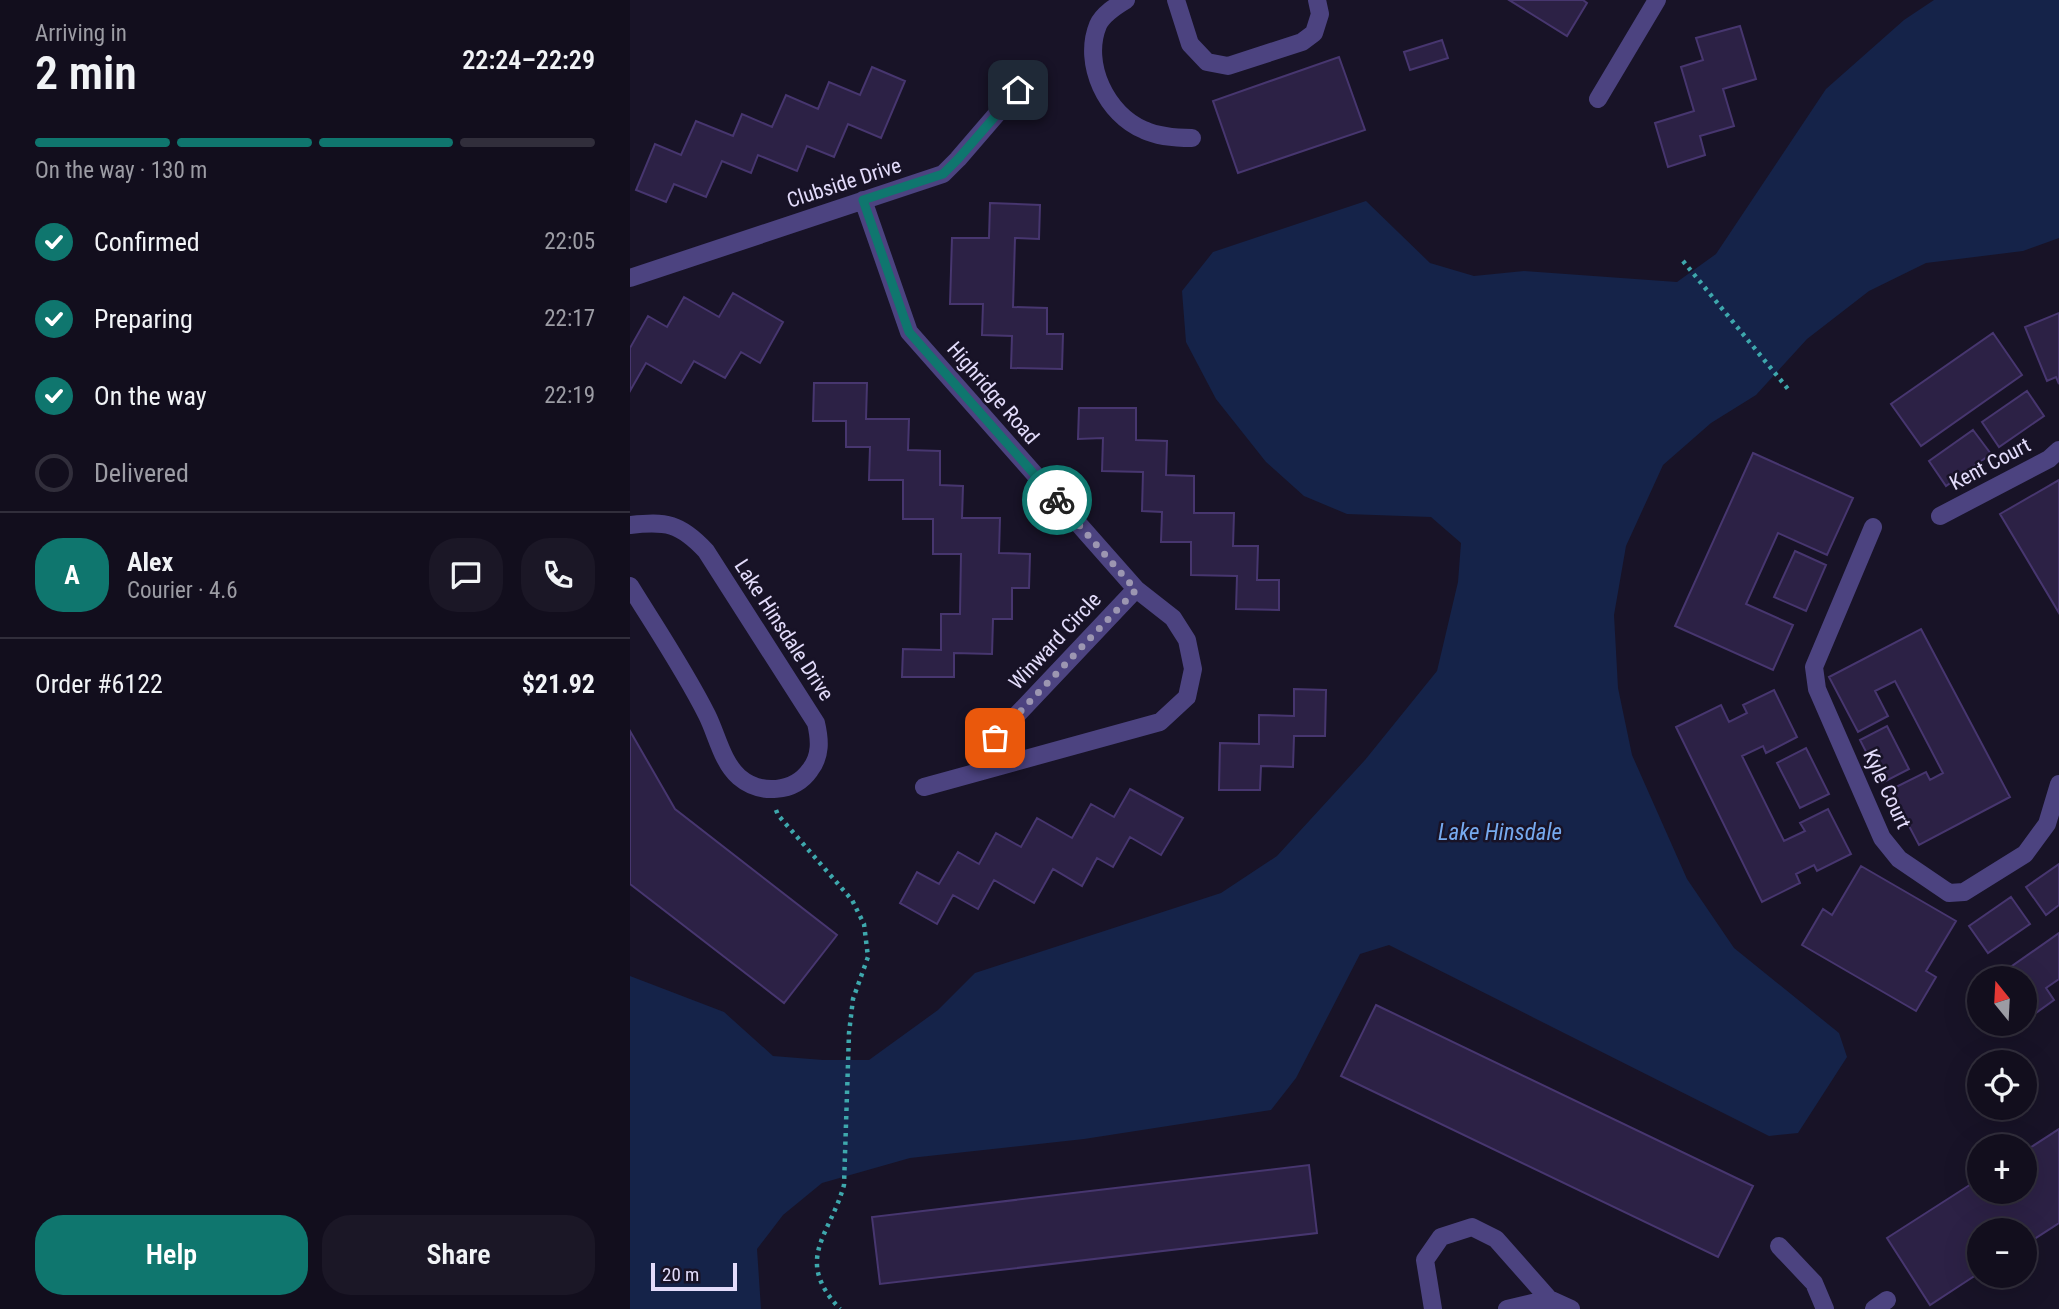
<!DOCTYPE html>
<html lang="en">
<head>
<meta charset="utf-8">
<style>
	body { margin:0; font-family:"Roboto Condensed",sans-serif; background:#1b1726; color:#f1f3f6; height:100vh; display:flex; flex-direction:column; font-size:26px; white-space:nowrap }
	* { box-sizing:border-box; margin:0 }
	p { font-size:23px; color:#9c9ca4 }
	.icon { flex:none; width:38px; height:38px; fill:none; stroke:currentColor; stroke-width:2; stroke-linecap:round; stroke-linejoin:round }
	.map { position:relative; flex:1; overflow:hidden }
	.panel { display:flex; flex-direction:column; background:#120e1d; width:630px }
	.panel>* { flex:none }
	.needle { width:46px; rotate:342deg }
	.fabs { position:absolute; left:1337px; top:966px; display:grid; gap:14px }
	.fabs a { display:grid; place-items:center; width:70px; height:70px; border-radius:50%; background:#120e1d; box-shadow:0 7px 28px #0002,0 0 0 2px #312e3b; font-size:35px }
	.scale { position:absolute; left:21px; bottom:18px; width:86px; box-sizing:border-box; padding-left:7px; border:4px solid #e3dcfb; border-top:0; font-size:19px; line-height:24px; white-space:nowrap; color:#e3dcfb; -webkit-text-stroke:5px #181327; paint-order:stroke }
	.pin { position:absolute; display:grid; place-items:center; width:60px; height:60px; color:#fff; margin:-30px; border-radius:14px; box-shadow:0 4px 10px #0006 }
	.courier { position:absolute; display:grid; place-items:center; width:70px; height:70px; margin:-35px; border:5px solid #0f766e; border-radius:50%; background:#fff; color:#222; box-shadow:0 2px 9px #0007 }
	.headline em { font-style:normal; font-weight:600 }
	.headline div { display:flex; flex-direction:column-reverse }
	.headline { display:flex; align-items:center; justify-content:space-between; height:119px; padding:0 35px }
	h1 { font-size:46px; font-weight:600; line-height:52px }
	.bar { display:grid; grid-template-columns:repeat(4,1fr); gap:10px 7px; align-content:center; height:84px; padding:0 35px }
	.bar i { height:9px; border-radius:5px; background:#312e3b }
	.bar .current { background:#0f766e }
	.bar p { grid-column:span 4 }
	.line { display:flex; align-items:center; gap:18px; padding:0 35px; border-top:2px solid #312e3b }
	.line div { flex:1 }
	.round { display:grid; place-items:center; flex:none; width:74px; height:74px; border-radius:28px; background:#1b1726 }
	ol { padding:0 35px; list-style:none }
	li { display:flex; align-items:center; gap:21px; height:77px }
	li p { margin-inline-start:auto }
	li .icon { padding:7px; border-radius:50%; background:#0f766e; color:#fff; stroke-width:4 }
	li:last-child { color:#9c9ca4 }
	li i { width:38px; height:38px; border:4px solid #312e3b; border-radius:50% }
	.action { display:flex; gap:14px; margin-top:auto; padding:14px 35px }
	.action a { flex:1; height:80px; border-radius:28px; background:#0f766e; color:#fff; font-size:28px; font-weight:600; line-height:80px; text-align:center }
	.action a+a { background:#1b1726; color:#f1f3f6 }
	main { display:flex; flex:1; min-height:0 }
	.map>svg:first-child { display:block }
	.water { fill:#152349 }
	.building { fill:#2c2145; stroke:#47366f; stroke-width:2 }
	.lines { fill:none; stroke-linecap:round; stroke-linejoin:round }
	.path { stroke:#3ea8ad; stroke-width:4.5; stroke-dasharray:3.5 5; stroke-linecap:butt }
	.minor { stroke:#4c4380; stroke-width:18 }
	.done { stroke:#9c96b1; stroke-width:7; stroke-dasharray:0 12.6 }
	.route { stroke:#0f766e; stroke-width:9 }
	.labels { text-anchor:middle; stroke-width:5; stroke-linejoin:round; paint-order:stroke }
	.street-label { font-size:21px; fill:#e3dcfb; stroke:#181327 }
	.water-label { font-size:23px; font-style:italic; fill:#76aaef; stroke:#181327 }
</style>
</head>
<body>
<main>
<section class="panel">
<div class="headline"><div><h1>2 min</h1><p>Arriving in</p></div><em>22:24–22:29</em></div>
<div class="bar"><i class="current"></i><i class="current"></i><i class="current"></i><i></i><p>On the way · 130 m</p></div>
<ol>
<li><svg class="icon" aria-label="check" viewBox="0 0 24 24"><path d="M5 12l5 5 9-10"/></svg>Confirmed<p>22:05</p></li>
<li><svg class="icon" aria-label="check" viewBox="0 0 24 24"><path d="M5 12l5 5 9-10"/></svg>Preparing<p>22:17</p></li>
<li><svg class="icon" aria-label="check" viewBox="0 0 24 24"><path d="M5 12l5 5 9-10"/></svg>On the way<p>22:19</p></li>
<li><i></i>Delivered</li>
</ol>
<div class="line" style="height:126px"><b class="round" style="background:#0f766e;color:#fff">A</b><div><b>Alex</b><p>Courier · 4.6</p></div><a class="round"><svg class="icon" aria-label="chat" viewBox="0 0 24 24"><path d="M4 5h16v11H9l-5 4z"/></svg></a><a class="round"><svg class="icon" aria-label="phone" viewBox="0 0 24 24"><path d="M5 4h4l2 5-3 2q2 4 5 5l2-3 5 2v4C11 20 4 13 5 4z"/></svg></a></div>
<div class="line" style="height:91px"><div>Order #6122</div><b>$21.92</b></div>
<div class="action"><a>Help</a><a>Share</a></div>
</section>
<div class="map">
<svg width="1429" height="1309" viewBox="0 0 1429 1309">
	<rect width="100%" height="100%" fill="#181327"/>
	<path class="water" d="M 1304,0 L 1429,0 L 1429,238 L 1393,251 L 1296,263 L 1239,291 L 1177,339 L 1126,395 L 1081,423 L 1033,465 L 996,546 L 984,615 L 988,688 L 1002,755 L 1057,879 L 1104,948 L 1209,1033 L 1217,1057 L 1168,1133 L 1139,1136 L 759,945 L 730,954 L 666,1078 L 641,1110 L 454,1139 L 280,1158 L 192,1183 L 153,1215 L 127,1249 L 131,1309 L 0,1309 L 0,976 L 94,1012 L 143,1056 L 193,1060 L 239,1060 L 308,1010 L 345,973 L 591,893 L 647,856 L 735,760 L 807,671 L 828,582 L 831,543 L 801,517 L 717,514 L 674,496 L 636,462 L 586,399 L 556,342 L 552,291 L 583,252 L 736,201 L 800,263 L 844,276 L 894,271 L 1047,282 L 1086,254 L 1196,89 L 1274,20 Z"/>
	<path class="building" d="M 879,0 L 953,0 L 957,3 L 937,36 Z
		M 1110,26 L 1126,79 L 1093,89 L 1104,126 L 1070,136 L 1075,155 L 1038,167 L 1025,123 L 1064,111 L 1051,67 L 1073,60 L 1066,38 Z
		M 812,40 L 818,58 L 780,70 L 774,52 Z
		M 709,57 L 735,130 L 608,173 L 583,101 Z
		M 242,67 L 275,81 L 251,138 L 218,124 L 204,157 L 177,146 L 167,171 L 128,155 L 121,173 L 92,161 L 76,197 L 44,184 L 36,202 L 6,190 L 25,144 L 51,155 L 66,121 L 103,136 L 112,114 L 142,127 L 156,95 L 188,109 L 199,82 L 230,95 Z
		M 360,203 L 410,205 L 409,239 L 385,238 L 383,307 L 417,308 L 417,334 L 433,334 L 432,369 L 381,368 L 382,336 L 352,335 L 353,304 L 320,304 L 322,238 L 359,238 Z
		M 103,293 L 153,322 L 130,363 L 111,352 L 95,378 L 64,361 L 51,383 L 16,363 L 0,391 L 0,348 L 18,316 L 37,327 L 54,297 L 89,317 Z
		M 1429,313 L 1429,384 L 1426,377 L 1417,381 L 1395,327 Z
		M 1363,333 L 1392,375 L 1291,446 L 1261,404 Z
		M 184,383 L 237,383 L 236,419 L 279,419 L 278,450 L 310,451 L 310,485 L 333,486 L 332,518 L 370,518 L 369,553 L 400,554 L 399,588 L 382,588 L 382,619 L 363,619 L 362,654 L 324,653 L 324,677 L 272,677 L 273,649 L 311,650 L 311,614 L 330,614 L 331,554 L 303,554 L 303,519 L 273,519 L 273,480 L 239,480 L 240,447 L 216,447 L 216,421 L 183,421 Z
		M 1397,391 L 1414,416 L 1369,447 L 1352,422 Z
		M 449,408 L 506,408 L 506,440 L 537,441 L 536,475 L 564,476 L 564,513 L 604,513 L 603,546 L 628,546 L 627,580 L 649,580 L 649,610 L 606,609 L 607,576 L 561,575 L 561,542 L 531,542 L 532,512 L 512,511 L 513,472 L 472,471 L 473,438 L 448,439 Z
		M 1343,430 L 1361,454 L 1316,486 L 1299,461 Z
		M 1123,453 L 1223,498 L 1197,555 L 1148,533 L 1116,604 L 1163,625 L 1143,670 L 1045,626 Z
		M 1429,480 L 1429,613 L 1370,514 Z
		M 1165,551 L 1196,565 L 1176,611 L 1144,597 Z
		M 1291,629 L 1380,797 L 1289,845 L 1260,790 L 1296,772 L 1300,780 L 1313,773 L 1265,681 L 1245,691 L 1258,716 L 1228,732 L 1199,677 Z
		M 664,689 L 696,690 L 695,736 L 664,736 L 663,767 L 631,766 L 630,790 L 589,790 L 590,743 L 629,744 L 629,715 L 664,716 Z
		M 1144,690 L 1167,737 L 1136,753 L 1133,746 L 1112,756 L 1154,841 L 1175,831 L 1170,823 L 1198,809 L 1221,854 L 1187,871 L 1184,865 L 1166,874 L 1170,883 L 1132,902 L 1046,727 L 1091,705 L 1099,722 L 1117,713 L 1113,705 Z
		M 1257,726 L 1279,769 L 1252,783 L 1230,740 Z
		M 0,731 L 45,809 L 207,935 L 154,1003 L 0,884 Z
		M 1176,748 L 1199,794 L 1170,808 L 1147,763 Z
		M 500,789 L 553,818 L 531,855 L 500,837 L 483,867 L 467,858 L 452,886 L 423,869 L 404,903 L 364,880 L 348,909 L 323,895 L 307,924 L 270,903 L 287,872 L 309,884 L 328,852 L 349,864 L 366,833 L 391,847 L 407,818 L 442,838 L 461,804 L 484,817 Z
		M 1429,864 L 1429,905 L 1416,915 L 1396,887 Z
		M 1231,866 L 1326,921 L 1296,971 L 1306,977 L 1286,1011 L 1172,945 L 1193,909 L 1202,915 Z
		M 1381,897 L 1400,924 L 1358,953 L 1339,926 Z
		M 1429,933 L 1429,979 L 1416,988 L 1424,1000 L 1403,1015 L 1395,1004 L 1395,978 L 1376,978 L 1372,973 Z
		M 746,1005 L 1123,1186 L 1088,1257 L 711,1076 Z
		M 1429,1129 L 1429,1223 L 1395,1245 L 1395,1230 L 1349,1230 L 1349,1273 L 1300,1305 L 1257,1238 L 1349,1179 L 1349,1192 L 1395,1192 L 1395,1151 Z
		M 679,1165 L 687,1233 L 250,1284 L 242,1217 Z"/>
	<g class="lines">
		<path class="path" d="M 1053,261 L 1158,389
			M 146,810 L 148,815 L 222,900 L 234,924 L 238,957 L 223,999 L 219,1033 L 214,1185 C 200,1236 163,1259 210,1309"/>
		<path class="minor" d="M 496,0 C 486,6 473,14 468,25 C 452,64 477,115 514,130 C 529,137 546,138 562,138
			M 546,0 L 560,44 L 577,62 L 598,66 L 672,42 L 684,33 L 690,14 L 687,0
			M 968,99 L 1027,0
			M 233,200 L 279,332 L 506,589 L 543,618 L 557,640 L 563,669 L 557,697 L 530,722 L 294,787
			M 0,278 L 313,174 L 328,159 L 403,72
			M 1310,516 L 1419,459 L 1429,450
			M 0,525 C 36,521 50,523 76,551 L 186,723 C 190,740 191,756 180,770 C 164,793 130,795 109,777 C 92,762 87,735 77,715 C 55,671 26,628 0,586
			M 1243,527 L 1184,667 L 1187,689 L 1252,838 L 1269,859 L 1319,893 L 1334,892 L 1395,854 L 1417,824 L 1429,784
			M 360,769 L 365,738 L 506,589
			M 1149,1246 L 1184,1283 L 1195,1309
			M 803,1309 L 795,1260 L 811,1237 L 842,1227 L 866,1239 L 919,1299
			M 877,1309 L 919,1299 L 941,1309
			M 1244,1309 L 1257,1300"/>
	</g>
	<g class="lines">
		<path class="done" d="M 365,738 L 506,590 L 427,500"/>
		<path class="route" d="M 388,90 L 328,159 L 313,174 L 233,200 L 279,332 L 427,500"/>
	</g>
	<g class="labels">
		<g class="street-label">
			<text transform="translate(214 183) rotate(-18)" y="7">Clubside Drive</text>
			<text transform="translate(363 393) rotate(49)" y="7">Highridge Road</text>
			<text transform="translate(1360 464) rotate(-28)" y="7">Kent Court</text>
			<text transform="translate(154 630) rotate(57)" y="7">Lake Hinsdale Drive</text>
			<text transform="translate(425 641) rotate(-47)" y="7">Winward Circle</text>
			<text transform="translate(1257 789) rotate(65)" y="7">Kyle Court</text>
		</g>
		<g class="water-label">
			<text x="870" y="840">Lake Hinsdale</text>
		</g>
	</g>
</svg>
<div class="fabs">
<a><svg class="needle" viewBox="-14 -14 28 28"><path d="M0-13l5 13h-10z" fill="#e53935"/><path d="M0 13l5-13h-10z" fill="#9c9ca4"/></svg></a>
<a><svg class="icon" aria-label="locate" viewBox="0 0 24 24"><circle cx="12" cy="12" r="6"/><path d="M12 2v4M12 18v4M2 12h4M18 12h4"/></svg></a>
<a>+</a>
<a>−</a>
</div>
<div class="scale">20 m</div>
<div class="pin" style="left:365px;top:738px;background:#ea580c"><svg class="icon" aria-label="bag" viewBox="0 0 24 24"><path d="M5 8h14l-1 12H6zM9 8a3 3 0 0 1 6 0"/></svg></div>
<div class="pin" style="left:388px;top:90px;background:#1f2937"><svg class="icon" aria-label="home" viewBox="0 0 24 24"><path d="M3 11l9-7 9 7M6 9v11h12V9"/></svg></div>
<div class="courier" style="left:427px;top:500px"><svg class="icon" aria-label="bike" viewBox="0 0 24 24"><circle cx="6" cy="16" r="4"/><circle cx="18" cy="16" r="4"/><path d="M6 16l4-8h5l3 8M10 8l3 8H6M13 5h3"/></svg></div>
</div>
</main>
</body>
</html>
